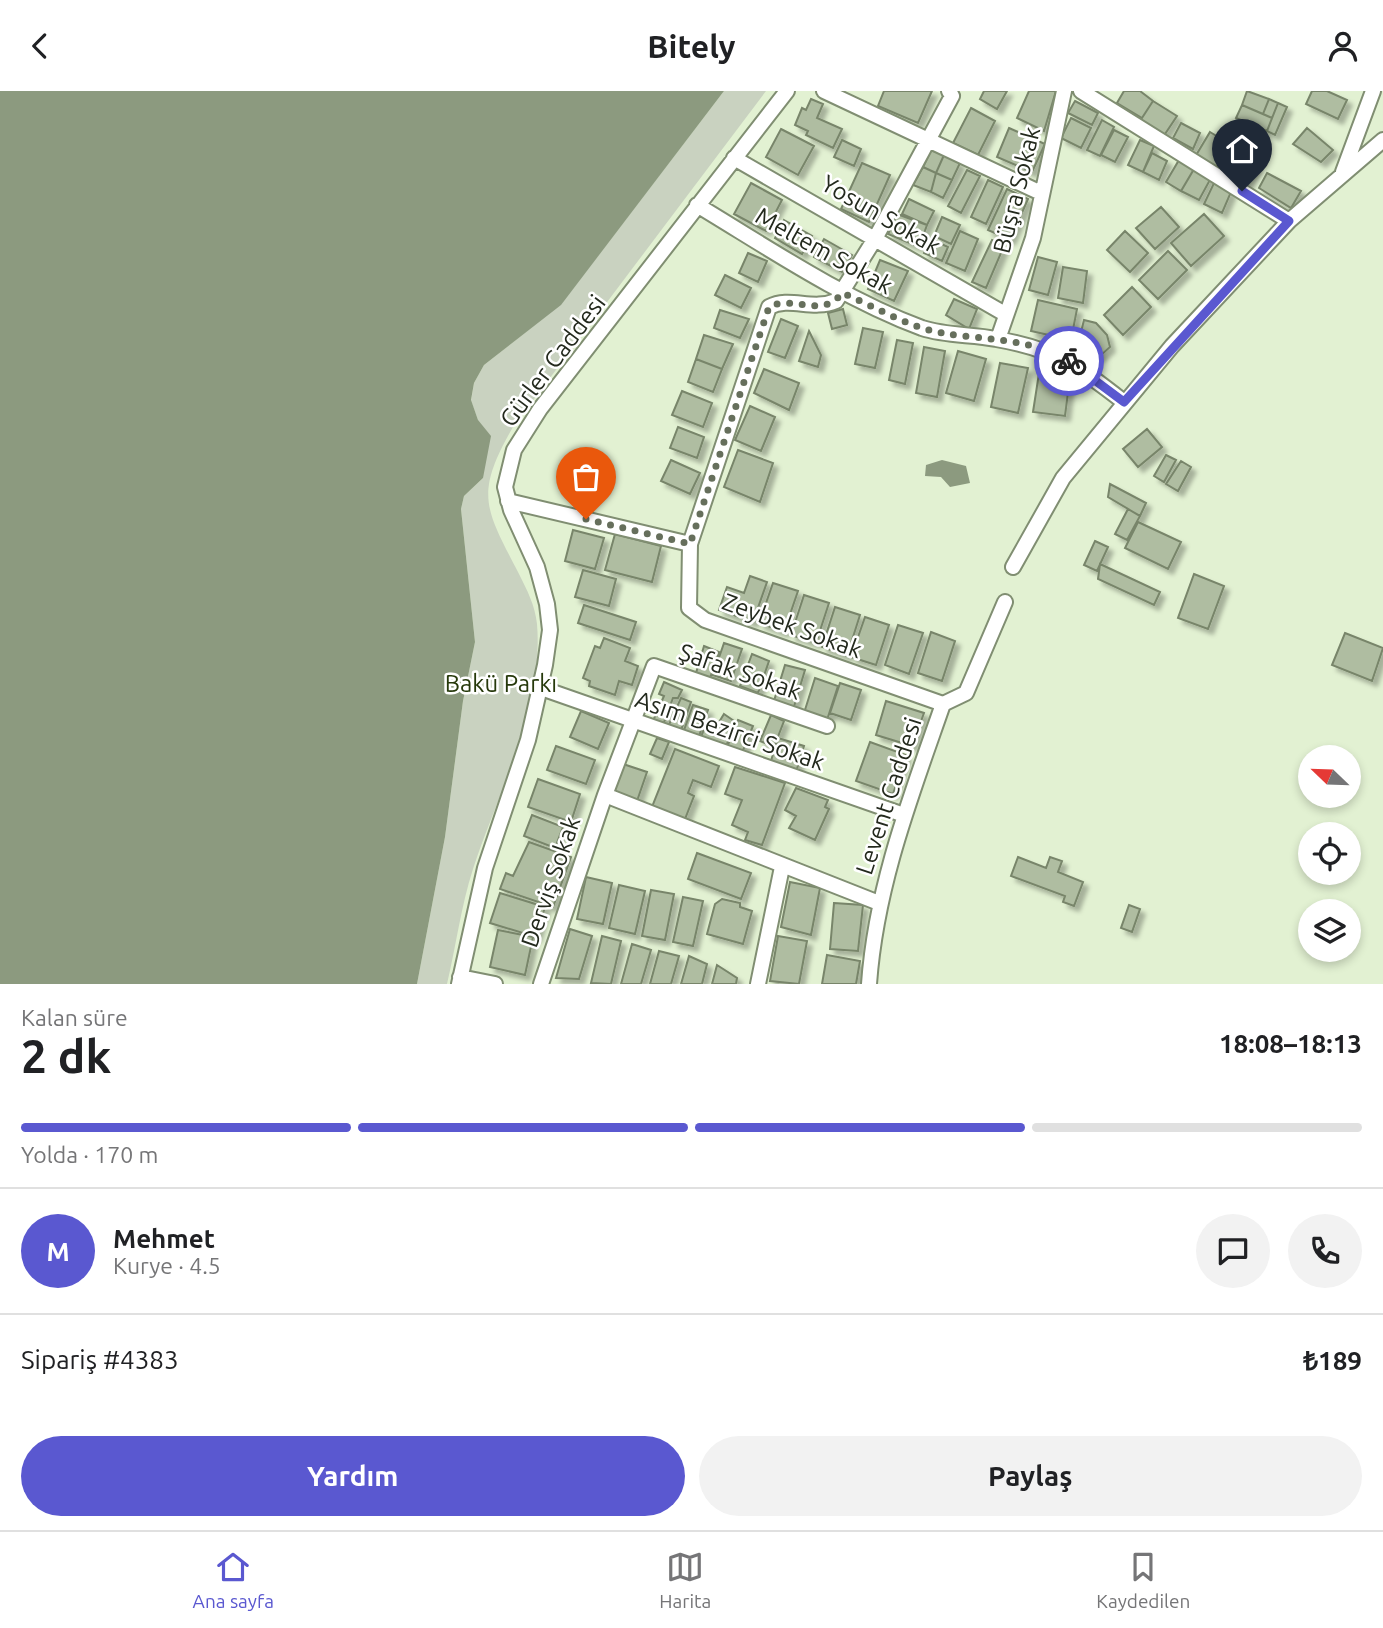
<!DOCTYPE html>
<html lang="tr">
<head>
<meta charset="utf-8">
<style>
	body { margin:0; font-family:Ubuntu,sans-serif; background:#f2f2f2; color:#202124; height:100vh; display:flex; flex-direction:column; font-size:26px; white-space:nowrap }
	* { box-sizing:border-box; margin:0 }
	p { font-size:23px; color:#757577 }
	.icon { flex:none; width:38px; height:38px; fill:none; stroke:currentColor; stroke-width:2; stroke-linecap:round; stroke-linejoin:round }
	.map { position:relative; height:893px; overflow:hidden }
	.side { display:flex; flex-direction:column; background:#fff; flex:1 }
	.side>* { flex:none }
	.needle { width:46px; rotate:293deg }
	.fabs { position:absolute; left:1298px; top:654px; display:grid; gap:14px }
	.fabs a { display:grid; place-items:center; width:63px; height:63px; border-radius:50%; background:#fff; box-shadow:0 4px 10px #0003; font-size:35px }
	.pin { position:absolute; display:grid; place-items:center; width:60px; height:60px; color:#fff; margin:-72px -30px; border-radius:50% 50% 50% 0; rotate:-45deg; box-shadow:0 0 7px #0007 }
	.pin .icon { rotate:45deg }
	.courier { position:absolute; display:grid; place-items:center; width:70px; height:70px; margin:-35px; border:5px solid #5a58d0; border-radius:50%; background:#fff; color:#222; box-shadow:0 2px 9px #0007 }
	.overview em { font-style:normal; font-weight:700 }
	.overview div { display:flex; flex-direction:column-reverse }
	.overview { display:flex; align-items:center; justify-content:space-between; height:119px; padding:0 21px }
	h1 { font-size:46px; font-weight:700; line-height:52px }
	.bar { display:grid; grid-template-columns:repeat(4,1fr); gap:10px 7px; align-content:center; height:84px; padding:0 21px }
	.bar i { height:9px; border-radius:5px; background:#e0e0e0 }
	.bar .current { background:#5a58d0 }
	.bar p { grid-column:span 4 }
	.line { display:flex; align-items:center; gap:18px; padding:0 21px; border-top:2px solid #e0e0e0 }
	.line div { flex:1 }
	.round { display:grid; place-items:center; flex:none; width:74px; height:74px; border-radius:37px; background:#f2f2f2 }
	.button { display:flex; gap:14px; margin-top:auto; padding:14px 21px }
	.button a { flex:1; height:80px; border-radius:42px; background:#5a58d0; color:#fff; font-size:28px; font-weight:700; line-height:80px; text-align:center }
	.button a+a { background:#f2f2f2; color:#202124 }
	header { display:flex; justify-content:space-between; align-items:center; height:91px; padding:0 21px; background:#fff; font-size:32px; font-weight:700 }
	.menu { display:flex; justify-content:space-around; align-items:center; height:98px; border-top:2px solid #e0e0e0; background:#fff; font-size:19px; color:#757577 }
	.menu a { display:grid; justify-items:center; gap:4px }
	.menu .current { color:#5a58d0 }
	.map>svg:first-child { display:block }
	.green { fill:#c9d2c0 }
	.water { fill:#8c9a7f }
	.building { fill:#afbda1; stroke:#78856a; stroke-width:2; filter:url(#shadow) }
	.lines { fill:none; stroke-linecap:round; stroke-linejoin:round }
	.minor-casing { stroke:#808e72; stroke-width:18 }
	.minor { stroke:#fff; stroke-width:14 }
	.done { stroke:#666f5c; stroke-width:7; stroke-dasharray:0 12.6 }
	.route { stroke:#5a58d0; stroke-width:9 }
	.labels { text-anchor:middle; stroke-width:5; stroke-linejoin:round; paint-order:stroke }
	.street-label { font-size:24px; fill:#23291d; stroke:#fff }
	.park-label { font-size:24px; fill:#26390b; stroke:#fff }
</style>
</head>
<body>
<header><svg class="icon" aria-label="back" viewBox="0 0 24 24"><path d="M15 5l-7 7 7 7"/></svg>Bitely<svg class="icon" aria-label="person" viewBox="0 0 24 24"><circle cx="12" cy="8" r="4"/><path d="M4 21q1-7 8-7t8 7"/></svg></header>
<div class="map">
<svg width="1383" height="893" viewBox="0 0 1383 893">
	<defs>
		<filter id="shadow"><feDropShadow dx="5" dy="5" stdDeviation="2" flood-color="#0004"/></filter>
	</defs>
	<rect width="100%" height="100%" fill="#e2f1d2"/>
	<path class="green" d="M 724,0 L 766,0 L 513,336 C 474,404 485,417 519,483 C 527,499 535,514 537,533 C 544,619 499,699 473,778 C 461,815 456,855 447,893 L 417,893 L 445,746 L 463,610 L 475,551 L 461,418 L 464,405 L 483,387 L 478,329 L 471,310 L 474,292 L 484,274 L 561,213 Z"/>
	<path class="water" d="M 0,0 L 724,0 L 561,214 L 484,274 L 474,292 L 471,309 L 478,329 L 491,345 L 483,387 L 464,405 L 461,418 L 475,551 L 463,610 L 445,746 L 417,893 L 0,893 Z
		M 942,369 L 966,375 L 970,392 L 950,396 L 941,386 L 925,385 L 926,374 Z"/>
	<path class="building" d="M 884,0 L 932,0 L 918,32 L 878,15 Z
		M 984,0 L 1007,0 L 997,18 L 980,8 Z
		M 1029,0 L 1056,0 L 1044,40 L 1017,27 Z
		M 1124,0 L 1140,0 L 1153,10 L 1142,27 L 1117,12 Z
		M 1247,0 L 1269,8 L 1263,23 L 1242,14 Z
		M 1312,0 L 1327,0 L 1347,9 L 1338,28 L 1306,13 Z
		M 811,8 L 823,13 L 817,27 L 842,38 L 833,57 L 806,44 L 808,40 L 795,34 L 802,17 L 806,19 Z
		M 1269,8 L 1278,12 L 1272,27 L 1263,23 Z
		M 1075,10 L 1098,22 L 1092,34 L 1068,22 Z
		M 1153,10 L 1177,25 L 1163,46 L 1140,30 Z
		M 1278,12 L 1287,16 L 1275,44 L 1267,40 Z
		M 1242,14 L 1272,27 L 1267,40 L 1236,27 Z
		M 971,17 L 995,30 L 978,64 L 953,52 Z
		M 1071,27 L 1091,37 L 1081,57 L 1061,47 Z
		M 1102,29 L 1114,36 L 1100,65 L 1087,59 Z
		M 1181,32 L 1200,42 L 1193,58 L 1173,47 Z
		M 1009,37 L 1045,53 L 1032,81 L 997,66 Z
		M 1307,37 L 1333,59 L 1321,71 L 1293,53 Z
		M 781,38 L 814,55 L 798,84 L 766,66 Z
		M 1114,39 L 1128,46 L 1115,71 L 1101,64 Z
		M 1210,41 L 1228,52 L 1223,60 L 1230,64 L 1220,80 L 1195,66 Z
		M 842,49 L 861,58 L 854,75 L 834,66 Z
		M 1140,49 L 1154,55 L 1143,81 L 1128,74 Z
		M 931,59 L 944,64 L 936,82 L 923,76 Z
		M 1152,62 L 1167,70 L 1159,89 L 1143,81 Z
		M 944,64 L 960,72 L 952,89 L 936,82 Z
		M 1237,65 L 1257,76 L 1247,94 L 1227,83 Z
		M 1179,69 L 1194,78 L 1181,100 L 1166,91 Z
		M 862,72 L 890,84 L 869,131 L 841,118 Z
		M 923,76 L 936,82 L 931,101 L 913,94 Z
		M 1194,78 L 1211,87 L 1199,109 L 1181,100 Z
		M 967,79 L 980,85 L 961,122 L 948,115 Z
		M 936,82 L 952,89 L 943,107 L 931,101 Z
		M 1267,82 L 1301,100 L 1291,117 L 1259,97 Z
		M 988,89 L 1003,96 L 986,133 L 971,126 Z
		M 751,92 L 782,109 L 766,140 L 734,123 Z
		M 1214,92 L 1231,101 L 1222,122 L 1204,113 Z
		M 1007,98 L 1028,108 L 1010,149 L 988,139 Z
		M 909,108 L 934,120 L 927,134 L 902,123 Z
		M 1161,116 L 1179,136 L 1155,158 L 1136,137 Z
		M 897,123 L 927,134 L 919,156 L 888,143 Z
		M 1204,123 L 1224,145 L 1191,175 L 1171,152 Z
		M 942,126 L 960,134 L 951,153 L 934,145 Z
		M 784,129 L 812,145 L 802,163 L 775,147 Z
		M 960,140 L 978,148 L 965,180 L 946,172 Z
		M 1125,140 L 1148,162 L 1130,181 L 1107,159 Z
		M 824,148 L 852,164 L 842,181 L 814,166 Z
		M 931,148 L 948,156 L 942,170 L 924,162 Z
		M 992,149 L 1004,155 L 986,197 L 972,191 Z
		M 1168,160 L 1187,179 L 1158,208 L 1139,189 Z
		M 748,162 L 767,170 L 758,191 L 739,182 Z
		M 1038,166 L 1057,171 L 1048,204 L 1029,199 Z
		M 880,169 L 908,180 L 894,210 L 868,198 Z
		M 1063,176 L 1087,180 L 1083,212 L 1058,207 Z
		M 725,184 L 751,197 L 741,217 L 715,204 Z
		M 1132,196 L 1151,216 L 1123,244 L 1104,224 Z
		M 954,208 L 977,218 L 969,238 L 946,224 Z
		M 1038,209 L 1077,218 L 1071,249 L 1031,240 Z
		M 843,218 L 847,234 L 832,238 L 828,222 Z
		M 720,219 L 749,228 L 740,247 L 714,237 Z
		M 781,228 L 798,235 L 785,267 L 768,261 Z
		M 1084,229 L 1096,232 L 1107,244 L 1110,256 L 1099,266 L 1076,261 Z
		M 863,237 L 883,241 L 875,277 L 855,273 Z
		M 809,240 L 821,264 L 818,276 L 799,270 Z
		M 704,244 L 733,253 L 722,278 L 696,268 Z
		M 897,249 L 913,252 L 905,293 L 889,289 Z
		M 924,256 L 945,260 L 937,306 L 916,302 Z
		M 958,260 L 986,268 L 974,310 L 946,302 Z
		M 696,268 L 722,278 L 713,301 L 688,291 Z
		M 1000,272 L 1028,277 L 1018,322 L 991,316 Z
		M 764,278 L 799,292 L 789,319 L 754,302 Z
		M 1039,282 L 1070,286 L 1065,325 L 1033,321 Z
		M 682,300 L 712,312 L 703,336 L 672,324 Z
		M 750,315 L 775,326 L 761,360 L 735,349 Z
		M 678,336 L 704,346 L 697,367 L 670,357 Z
		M 1147,338 L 1162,356 L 1138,376 L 1123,358 Z
		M 738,359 L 773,372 L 760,411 L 724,396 Z
		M 1166,364 L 1176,369 L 1164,391 L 1154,385 Z
		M 671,369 L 700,382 L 690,403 L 661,390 Z
		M 1181,370 L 1191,376 L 1178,400 L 1166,393 Z
		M 1110,393 L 1146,412 L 1140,425 L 1108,406 Z
		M 1128,418 L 1140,425 L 1127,449 L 1115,443 Z
		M 1138,431 L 1181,451 L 1168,478 L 1125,457 Z
		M 573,439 L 604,447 L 595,478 L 565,470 Z
		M 615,443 L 661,455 L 652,491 L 605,479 Z
		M 1095,450 L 1108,456 L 1097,480 L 1084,474 Z
		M 1100,473 L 1160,501 L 1154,514 L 1098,488 Z
		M 583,479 L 616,488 L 609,515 L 575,506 Z
		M 1194,483 L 1224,495 L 1208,538 L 1178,527 Z
		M 750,485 L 767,491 L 753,531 L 719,519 L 727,496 L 744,502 Z
		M 773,492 L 798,500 L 784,541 L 759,532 Z
		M 804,504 L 829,512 L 816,552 L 791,544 Z
		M 584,514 L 636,531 L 630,549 L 578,532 Z
		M 835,516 L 860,524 L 847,565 L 822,556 Z
		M 865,526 L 889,534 L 876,574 L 851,566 Z
		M 898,534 L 923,542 L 909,583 L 885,574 Z
		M 931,541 L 955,550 L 942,590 L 918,582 Z
		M 1345,542 L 1383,557 L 1372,590 L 1332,574 Z
		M 604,547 L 630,557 L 625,570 L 638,575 L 632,594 L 619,590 L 615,604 L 589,595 L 590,590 L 583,587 L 595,555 L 600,557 Z
		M 724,552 L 742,558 L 731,590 L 713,584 Z
		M 704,555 L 719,561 L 710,587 L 696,582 Z
		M 752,563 L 769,570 L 758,602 L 740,595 Z
		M 785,574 L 805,579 L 793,619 L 773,613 Z
		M 815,587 L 838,595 L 827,629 L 804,622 Z
		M 664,591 L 682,599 L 678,607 L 673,607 L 663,634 L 652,632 L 664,605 L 659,603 Z
		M 840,592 L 861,599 L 851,629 L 830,622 Z
		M 681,607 L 691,611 L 680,642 L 667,638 Z
		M 886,610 L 924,622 L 912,655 L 876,644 Z
		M 693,614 L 708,619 L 698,648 L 683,642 Z
		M 581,620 L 609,632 L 598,658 L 570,646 Z
		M 724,623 L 737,632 L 724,659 L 700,648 L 707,631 L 716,636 Z
		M 771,624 L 784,630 L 774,656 L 760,650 Z
		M 738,629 L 753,635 L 742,662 L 727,656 Z
		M 657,647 L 669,651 L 662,668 L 650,663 Z
		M 778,647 L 804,655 L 796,681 L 770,673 Z
		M 870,651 L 906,664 L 893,703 L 856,690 Z
		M 556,655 L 595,669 L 586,693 L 547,679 Z
		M 675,658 L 719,675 L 711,696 L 693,689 L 688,702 L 694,705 L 685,728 L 652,716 Z
		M 623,673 L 647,681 L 637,710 L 614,702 Z
		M 735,676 L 785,692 L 762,754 L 745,749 L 748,741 L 732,734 L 742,709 L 725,703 Z
		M 538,688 L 580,703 L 571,731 L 528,716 Z
		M 796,697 L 828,709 L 825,716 L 829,718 L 815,749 L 789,737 L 796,725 L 785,719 Z
		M 532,724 L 563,736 L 555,757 L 524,745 Z
		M 529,751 L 571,766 L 553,816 L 500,798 L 506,782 L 513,785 Z
		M 697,762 L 751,782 L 741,808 L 688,788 Z
		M 1018,766 L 1046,777 L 1050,766 L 1062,770 L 1058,781 L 1083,791 L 1074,815 L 1063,811 L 1065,805 L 1011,785 Z
		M 586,786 L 612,792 L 603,833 L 577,828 Z
		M 790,791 L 820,797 L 811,844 L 781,836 Z
		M 619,794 L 645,800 L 635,843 L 609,837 Z
		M 651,799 L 674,803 L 665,849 L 642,845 Z
		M 500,802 L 545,816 L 536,846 L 490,832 Z
		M 683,806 L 703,810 L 693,855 L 673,851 Z
		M 722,808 L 740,812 L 740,816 L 752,820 L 743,853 L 707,843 L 715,813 Z
		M 834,812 L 863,814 L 858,860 L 830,858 Z
		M 1129,814 L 1140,818 L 1132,841 L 1121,837 Z
		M 570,838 L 592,845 L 579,888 L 556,887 Z
		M 498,839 L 533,846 L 525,884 L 490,876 Z
		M 602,845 L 621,850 L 611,893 L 591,892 Z
		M 778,845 L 807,850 L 799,893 L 770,890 Z
		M 632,853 L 651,859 L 641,893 L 621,893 Z
		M 659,860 L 679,865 L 671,893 L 650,893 Z
		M 827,864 L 860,870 L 856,893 L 822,893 Z
		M 689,865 L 707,873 L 702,893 L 681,893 Z
		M 717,874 L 737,887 L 736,893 L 712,893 Z"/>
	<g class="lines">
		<defs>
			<path id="minor" d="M 824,0 L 1041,102
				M 1081,0 L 1289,130
				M 734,67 L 1005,223
				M 1343,81 L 1373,0
				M 697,114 C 770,158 842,207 922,237 C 946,245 972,243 996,248 C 1055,258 1078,275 1124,311
				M 998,248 L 1033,147 L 1064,0
				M 508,410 L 690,453
				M 1013,476 L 1063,387 L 1172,255 L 1289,130 L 1383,49
				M 541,597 L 904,724
				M 943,613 L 705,529 L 689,517 L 690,453 L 769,216 C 790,205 812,220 836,210 L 876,146 L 952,5 L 949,0
				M 605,704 L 879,812
				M 460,886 L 495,893
				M 459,893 L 485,777 L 528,649 L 545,574 L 550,539 L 547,513 L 537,476 L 511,419 L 505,396 L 514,359 L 540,318 L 787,0
				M 541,893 L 605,704 L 654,575 L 827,635
				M 758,893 L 782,776
				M 869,893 C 876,795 911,705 943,613 L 966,602 L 1005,511"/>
		</defs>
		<use href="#minor" class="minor-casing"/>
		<use href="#minor" class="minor"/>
	</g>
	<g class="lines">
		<path class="done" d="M 586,428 L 690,453 L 769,216 C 794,203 822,229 842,202 C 874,215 908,236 942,242 C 983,249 1032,247 1069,270"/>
		<path class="route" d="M 1069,270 L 1124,311 L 1289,130 L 1242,100"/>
	</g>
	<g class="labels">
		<g class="street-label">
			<text transform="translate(1017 99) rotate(-76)" y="8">Büşra Sokak</text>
			<text transform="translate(881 124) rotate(30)" y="8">Yosun Sokak</text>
			<text transform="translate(824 160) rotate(29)" y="8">Meltem Sokak</text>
			<text transform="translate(553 270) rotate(-53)" y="8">Gürler Caddesi</text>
			<text transform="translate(792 535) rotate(20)" y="8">Zeybek Sokak</text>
			<text transform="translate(740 581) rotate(19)" y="8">Şafak Sokak</text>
			<text transform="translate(730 640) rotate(19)" y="8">Asım Bezirci Sokak</text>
			<text transform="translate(889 705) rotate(-72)" y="8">Levent Caddesi</text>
			<text transform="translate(551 791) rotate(-71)" y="8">Derviş Sokak</text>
		</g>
		<g class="park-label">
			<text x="501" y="601">Bakü Parkı</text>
		</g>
	</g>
</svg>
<div class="fabs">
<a><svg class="needle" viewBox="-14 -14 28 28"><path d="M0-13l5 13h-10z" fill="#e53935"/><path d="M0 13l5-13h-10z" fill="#757577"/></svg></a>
<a><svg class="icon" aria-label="locate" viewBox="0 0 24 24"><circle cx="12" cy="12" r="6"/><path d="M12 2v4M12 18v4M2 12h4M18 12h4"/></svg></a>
<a><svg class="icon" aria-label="layers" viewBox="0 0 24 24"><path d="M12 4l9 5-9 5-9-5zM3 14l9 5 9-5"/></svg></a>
</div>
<div class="pin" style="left:586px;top:428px;background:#ea580c"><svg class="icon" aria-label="bag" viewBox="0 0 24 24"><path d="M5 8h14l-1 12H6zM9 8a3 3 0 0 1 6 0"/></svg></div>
<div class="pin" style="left:1242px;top:100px;background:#1f2937"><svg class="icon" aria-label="home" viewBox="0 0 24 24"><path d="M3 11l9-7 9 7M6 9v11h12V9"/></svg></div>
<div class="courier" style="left:1069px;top:270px"><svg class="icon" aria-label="bike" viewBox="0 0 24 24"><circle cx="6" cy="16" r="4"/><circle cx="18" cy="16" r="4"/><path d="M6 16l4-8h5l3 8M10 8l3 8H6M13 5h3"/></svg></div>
</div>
<section class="side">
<div class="overview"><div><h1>2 dk</h1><p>Kalan süre</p></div><em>18:08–18:13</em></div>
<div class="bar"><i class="current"></i><i class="current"></i><i class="current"></i><i></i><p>Yolda · 170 m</p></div>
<div class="line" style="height:126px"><b class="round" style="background:#5a58d0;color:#fff">M</b><div><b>Mehmet</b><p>Kurye · 4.5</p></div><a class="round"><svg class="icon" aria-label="chat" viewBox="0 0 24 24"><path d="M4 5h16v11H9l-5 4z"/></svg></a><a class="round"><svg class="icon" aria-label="phone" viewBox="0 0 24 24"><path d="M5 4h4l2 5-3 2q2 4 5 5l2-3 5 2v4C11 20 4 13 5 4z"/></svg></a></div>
<div class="line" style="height:91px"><div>Sipariş #4383</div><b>₺189</b></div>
<div class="button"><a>Yardım</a><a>Paylaş</a></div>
</section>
<nav class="menu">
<a class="current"><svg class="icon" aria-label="home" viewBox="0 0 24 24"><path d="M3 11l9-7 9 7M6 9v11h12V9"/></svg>Ana sayfa</a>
<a><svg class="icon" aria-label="map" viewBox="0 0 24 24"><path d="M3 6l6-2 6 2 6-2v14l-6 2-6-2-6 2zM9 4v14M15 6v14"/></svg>Harita</a>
<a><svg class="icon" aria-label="saved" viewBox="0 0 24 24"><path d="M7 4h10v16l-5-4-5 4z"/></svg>Kaydedilen</a>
</nav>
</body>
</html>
